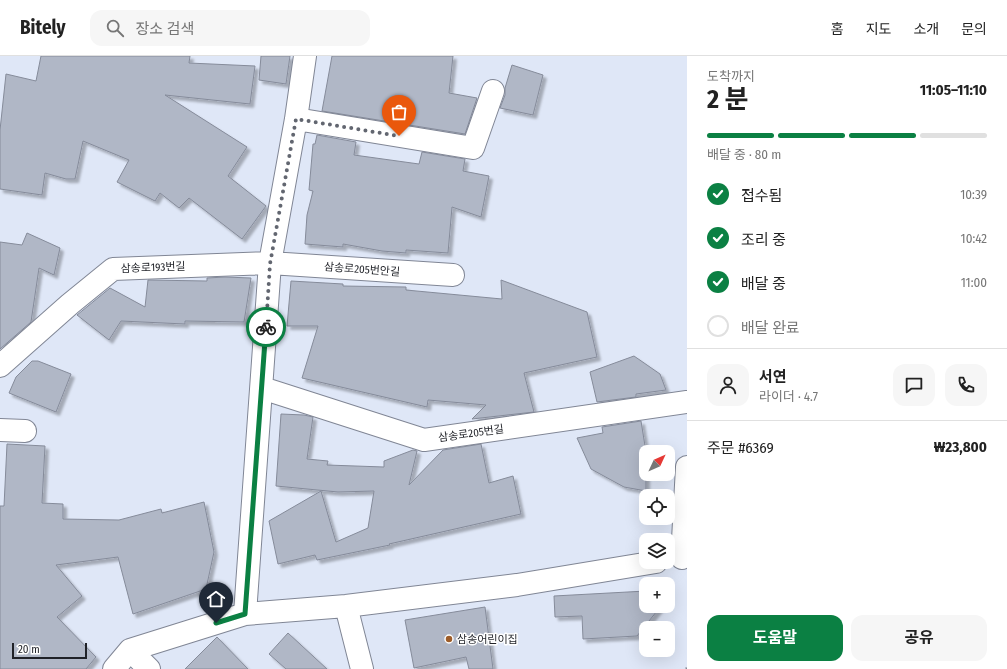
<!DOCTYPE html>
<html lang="ko">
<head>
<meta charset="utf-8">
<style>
	body { margin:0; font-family:"Fira Sans Condensed","Noto Sans KR",sans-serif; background:#f6f6f6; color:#222; height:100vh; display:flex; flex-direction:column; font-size:15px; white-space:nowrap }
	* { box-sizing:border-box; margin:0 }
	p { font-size:13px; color:#767676 }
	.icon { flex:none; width:22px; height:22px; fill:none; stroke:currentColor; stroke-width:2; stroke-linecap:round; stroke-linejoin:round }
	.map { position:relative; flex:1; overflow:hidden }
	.panel { display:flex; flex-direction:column; background:#fff; width:320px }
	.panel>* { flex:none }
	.needle { width:26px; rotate:46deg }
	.buttons { position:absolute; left:639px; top:389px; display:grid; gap:8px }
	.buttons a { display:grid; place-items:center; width:36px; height:36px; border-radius:8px; background:#fff; box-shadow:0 4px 16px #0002; font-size:20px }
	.scale { position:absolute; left:12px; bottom:10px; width:75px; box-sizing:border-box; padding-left:4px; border:2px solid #1f2127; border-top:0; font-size:11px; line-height:14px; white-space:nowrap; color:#1f2127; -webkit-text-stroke:3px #fff; paint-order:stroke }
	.pin { position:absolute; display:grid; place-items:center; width:34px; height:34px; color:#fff; margin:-41px -17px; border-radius:50% 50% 50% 0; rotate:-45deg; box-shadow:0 0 4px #0007 }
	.pin .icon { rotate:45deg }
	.courier { position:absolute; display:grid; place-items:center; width:40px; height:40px; margin:-20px; border:3px solid #0b8043; border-radius:50%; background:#fff; color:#222; box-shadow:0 1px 5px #0007 }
	.summary em { font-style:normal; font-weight:700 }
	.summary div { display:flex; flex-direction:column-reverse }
	.summary { display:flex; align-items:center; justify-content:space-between; height:68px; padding:0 20px }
	h1 { font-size:26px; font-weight:700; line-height:30px }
	.bar { display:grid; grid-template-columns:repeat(4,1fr); gap:6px 4px; align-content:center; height:48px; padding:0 20px }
	.bar i { height:5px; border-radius:3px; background:#e0e0e0 }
	.bar .on { background:#0b8043 }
	.bar p { grid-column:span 4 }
	.line { display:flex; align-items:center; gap:10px; padding:0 20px; border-top:1px solid #e0e0e0 }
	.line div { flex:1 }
	.round { display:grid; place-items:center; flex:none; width:42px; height:42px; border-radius:12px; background:#f6f6f6 }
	ol { padding:0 20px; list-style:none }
	li { display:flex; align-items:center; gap:12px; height:44px }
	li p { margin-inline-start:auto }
	li .icon { padding:4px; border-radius:50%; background:#0b8043; color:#fff; stroke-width:4 }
	li:last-child { color:#767676 }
	li i { width:22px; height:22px; border:2px solid #e0e0e0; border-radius:50% }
	.action { display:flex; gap:8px; margin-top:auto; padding:8px 20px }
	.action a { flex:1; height:46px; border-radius:12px; background:#0b8043; color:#fff; font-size:16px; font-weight:700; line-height:46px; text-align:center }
	.action a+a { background:#f6f6f6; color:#222 }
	header { display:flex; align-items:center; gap:24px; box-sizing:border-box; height:56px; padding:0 20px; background:#fff; border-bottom:1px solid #e0e0e0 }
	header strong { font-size:19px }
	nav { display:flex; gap:22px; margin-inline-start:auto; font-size:14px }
	.search { width:280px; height:36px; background:#f6f6f6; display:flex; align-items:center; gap:10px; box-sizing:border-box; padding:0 14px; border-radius:12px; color:#767676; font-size:15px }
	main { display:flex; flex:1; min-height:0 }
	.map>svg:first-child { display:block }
	.building { fill:#b0b7c6; stroke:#858b9a; filter:url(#shadow) }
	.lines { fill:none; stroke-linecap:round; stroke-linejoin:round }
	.street-casing { stroke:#808695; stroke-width:24 }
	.path { stroke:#848995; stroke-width:2.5; stroke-dasharray:3 2; stroke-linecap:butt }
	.street { stroke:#fff; stroke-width:22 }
	.done { stroke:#626670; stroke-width:4; stroke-dasharray:0 7.2 }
	.route { stroke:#0b8043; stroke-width:5 }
	.poi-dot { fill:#9e5d29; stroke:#fff; stroke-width:1.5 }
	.labels { text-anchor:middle; stroke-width:3; stroke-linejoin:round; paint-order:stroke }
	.street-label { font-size:11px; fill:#1f2127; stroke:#fff }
	.poi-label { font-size:11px; fill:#1f2127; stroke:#fff; text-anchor:start }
</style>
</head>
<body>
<header>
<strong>Bitely</strong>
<div class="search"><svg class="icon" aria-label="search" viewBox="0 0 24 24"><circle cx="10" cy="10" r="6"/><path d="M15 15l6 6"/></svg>장소 검색</div>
<nav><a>홈</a><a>지도</a><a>소개</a><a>문의</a></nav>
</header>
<main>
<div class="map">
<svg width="687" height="613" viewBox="0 0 687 613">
	<defs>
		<filter id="shadow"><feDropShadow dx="3.5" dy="3.5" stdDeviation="1" flood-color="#0004"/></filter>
	</defs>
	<rect width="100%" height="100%" fill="#dfe7f7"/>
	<path class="building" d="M 41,0 L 190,0 L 189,7 L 255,10 L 250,48 L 165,39 L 247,91 L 228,120 L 266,150 L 242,183 L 189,142 L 179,152 L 160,137 L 155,145 L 117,126 L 129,104 L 83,85 L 75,123 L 66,123 L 45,117 L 42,139 L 0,133 L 0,74 L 6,18 L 36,25 Z
		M 261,0 L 290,0 L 286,28 L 259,24 Z
		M 332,0 L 453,0 L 449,37 L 477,42 L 465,78 L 322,55 Z
		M 512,9 L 543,19 L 533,59 L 500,52 L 505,39 L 505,32 Z
		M 317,79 L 356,86 L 354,99 L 419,108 L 422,96 L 465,103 L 463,115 L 489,120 L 481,161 L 452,151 L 448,197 L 406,194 L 406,197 L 382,195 L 343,188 L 343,191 L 305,188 L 307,159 L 313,135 L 309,134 L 313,88 L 315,88 Z
		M 27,177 L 60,192 L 54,219 L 39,212 L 31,266 L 0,293 L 0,186 L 22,189 Z
		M 225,221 L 251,222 L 244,266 L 185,265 L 185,268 L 121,265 L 109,284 L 77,259 L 110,232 L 145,251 L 148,224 L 207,225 L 207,222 Z
		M 501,224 L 587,256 L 597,301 L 524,317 L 534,356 L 472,363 L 486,349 L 428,344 L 427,351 L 302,322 L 318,270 L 287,270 L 291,225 L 343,228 L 343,230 L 406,231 L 406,234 L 502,243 Z
		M 634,300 L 660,318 L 666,334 L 636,338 L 636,341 L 597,346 L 590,316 Z
		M 32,305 L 38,305 L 71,318 L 56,356 L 9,337 L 16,321 Z
		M 281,358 L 304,359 L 313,361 L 307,403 L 328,405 L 327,409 L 384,411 L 384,405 L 413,394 L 417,395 L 409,429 L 443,394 L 481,388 L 489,427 L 513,420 L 521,458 L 389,488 L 390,489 L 317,504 L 315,499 L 278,508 L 269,465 L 321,435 L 336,486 L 368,472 L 374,435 L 338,436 L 276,430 Z
		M 641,365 L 646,396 L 646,435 L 624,431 L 591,413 L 577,382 L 603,377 L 602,371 Z
		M 7,388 L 45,390 L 42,447 L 63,448 L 63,463 L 119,464 L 161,453 L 162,457 L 204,446 L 214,496 L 206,533 L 133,558 L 118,501 L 56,509 L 82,540 L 57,561 L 96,601 L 86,613 L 0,613 L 0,450 L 4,450 Z
		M 646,535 L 646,550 L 661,550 L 637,580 L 583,583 L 582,560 L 555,561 L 554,540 Z
		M 485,551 L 493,613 L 469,613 L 466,601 L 414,612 L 405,564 Z
		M 288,577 L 327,613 L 286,613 L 269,598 Z
		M 217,581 L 248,613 L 185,613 Z"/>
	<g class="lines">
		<defs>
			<path id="street" d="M 296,63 L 473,92 L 493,35
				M 0,310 L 70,248 L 113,213 L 270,207 L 453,219
				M 262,332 L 424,384 L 687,346
				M 0,374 L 25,375
				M 682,502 L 687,411
				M 346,550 L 362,613
				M 245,558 L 270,207 L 296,63 L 305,0
				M 130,594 L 149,613
				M 114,613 L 130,594 L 245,558 L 346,550 L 517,529 L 656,506"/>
		</defs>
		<use href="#street" class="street-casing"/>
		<path class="path" d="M 686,613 L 687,612"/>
		<use href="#street" class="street"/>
	</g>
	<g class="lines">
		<path class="done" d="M 266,271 L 270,208 L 296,63 L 399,80"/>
		<path class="route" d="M 216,567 L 245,558 L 266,271"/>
	</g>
	<circle class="poi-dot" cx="449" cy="583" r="4"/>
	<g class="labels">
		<g class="street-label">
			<text transform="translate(153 211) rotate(-2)" y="4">삼송로193번길</text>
			<text transform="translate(362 213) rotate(4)" y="4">삼송로205번안길</text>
			<text transform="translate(471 377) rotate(-8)" y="4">삼송로205번길</text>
		</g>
		<g class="poi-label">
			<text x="457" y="587">삼송어린이집</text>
		</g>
	</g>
</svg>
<div class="buttons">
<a><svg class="needle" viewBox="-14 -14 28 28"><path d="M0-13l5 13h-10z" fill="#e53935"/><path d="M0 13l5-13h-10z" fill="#767676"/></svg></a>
<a><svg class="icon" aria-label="locate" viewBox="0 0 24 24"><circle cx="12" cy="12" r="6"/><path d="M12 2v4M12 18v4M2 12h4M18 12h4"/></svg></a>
<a><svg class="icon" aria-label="layers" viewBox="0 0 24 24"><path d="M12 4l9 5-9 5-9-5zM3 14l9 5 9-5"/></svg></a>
<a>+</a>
<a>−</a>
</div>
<div class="scale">20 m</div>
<div class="pin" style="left:399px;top:80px;background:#ea580c"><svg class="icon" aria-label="bag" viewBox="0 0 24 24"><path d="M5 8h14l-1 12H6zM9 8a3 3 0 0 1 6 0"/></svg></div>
<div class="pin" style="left:216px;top:567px;background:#1f2937"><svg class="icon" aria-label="home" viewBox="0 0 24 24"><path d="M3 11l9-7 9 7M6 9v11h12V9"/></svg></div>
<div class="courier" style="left:266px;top:271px"><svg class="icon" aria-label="bike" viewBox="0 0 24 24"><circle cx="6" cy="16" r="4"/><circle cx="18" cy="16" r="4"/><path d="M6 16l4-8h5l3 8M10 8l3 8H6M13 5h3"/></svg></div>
</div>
<section class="panel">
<div class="summary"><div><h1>2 분</h1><p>도착까지</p></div><em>11:05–11:10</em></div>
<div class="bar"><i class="on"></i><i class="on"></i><i class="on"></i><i></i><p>배달 중 · 80 m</p></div>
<ol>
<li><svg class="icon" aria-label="check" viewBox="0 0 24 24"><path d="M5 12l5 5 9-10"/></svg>접수됨<p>10:39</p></li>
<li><svg class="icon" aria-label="check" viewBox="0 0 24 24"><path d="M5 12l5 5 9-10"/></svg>조리 중<p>10:42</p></li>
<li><svg class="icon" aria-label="check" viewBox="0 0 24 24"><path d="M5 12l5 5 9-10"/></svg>배달 중<p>11:00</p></li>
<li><i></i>배달 완료</li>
</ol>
<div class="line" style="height:72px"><a class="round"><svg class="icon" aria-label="person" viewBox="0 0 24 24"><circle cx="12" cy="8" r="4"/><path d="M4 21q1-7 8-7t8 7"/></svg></a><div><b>서연</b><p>라이더 · 4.7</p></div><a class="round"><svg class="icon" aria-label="chat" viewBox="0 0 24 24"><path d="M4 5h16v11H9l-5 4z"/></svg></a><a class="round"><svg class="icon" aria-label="phone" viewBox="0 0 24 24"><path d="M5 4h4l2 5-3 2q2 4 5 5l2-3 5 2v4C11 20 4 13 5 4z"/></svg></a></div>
<div class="line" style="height:52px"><div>주문 #6369</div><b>₩23,800</b></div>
<div class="action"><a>도움말</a><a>공유</a></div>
</section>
</main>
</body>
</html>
